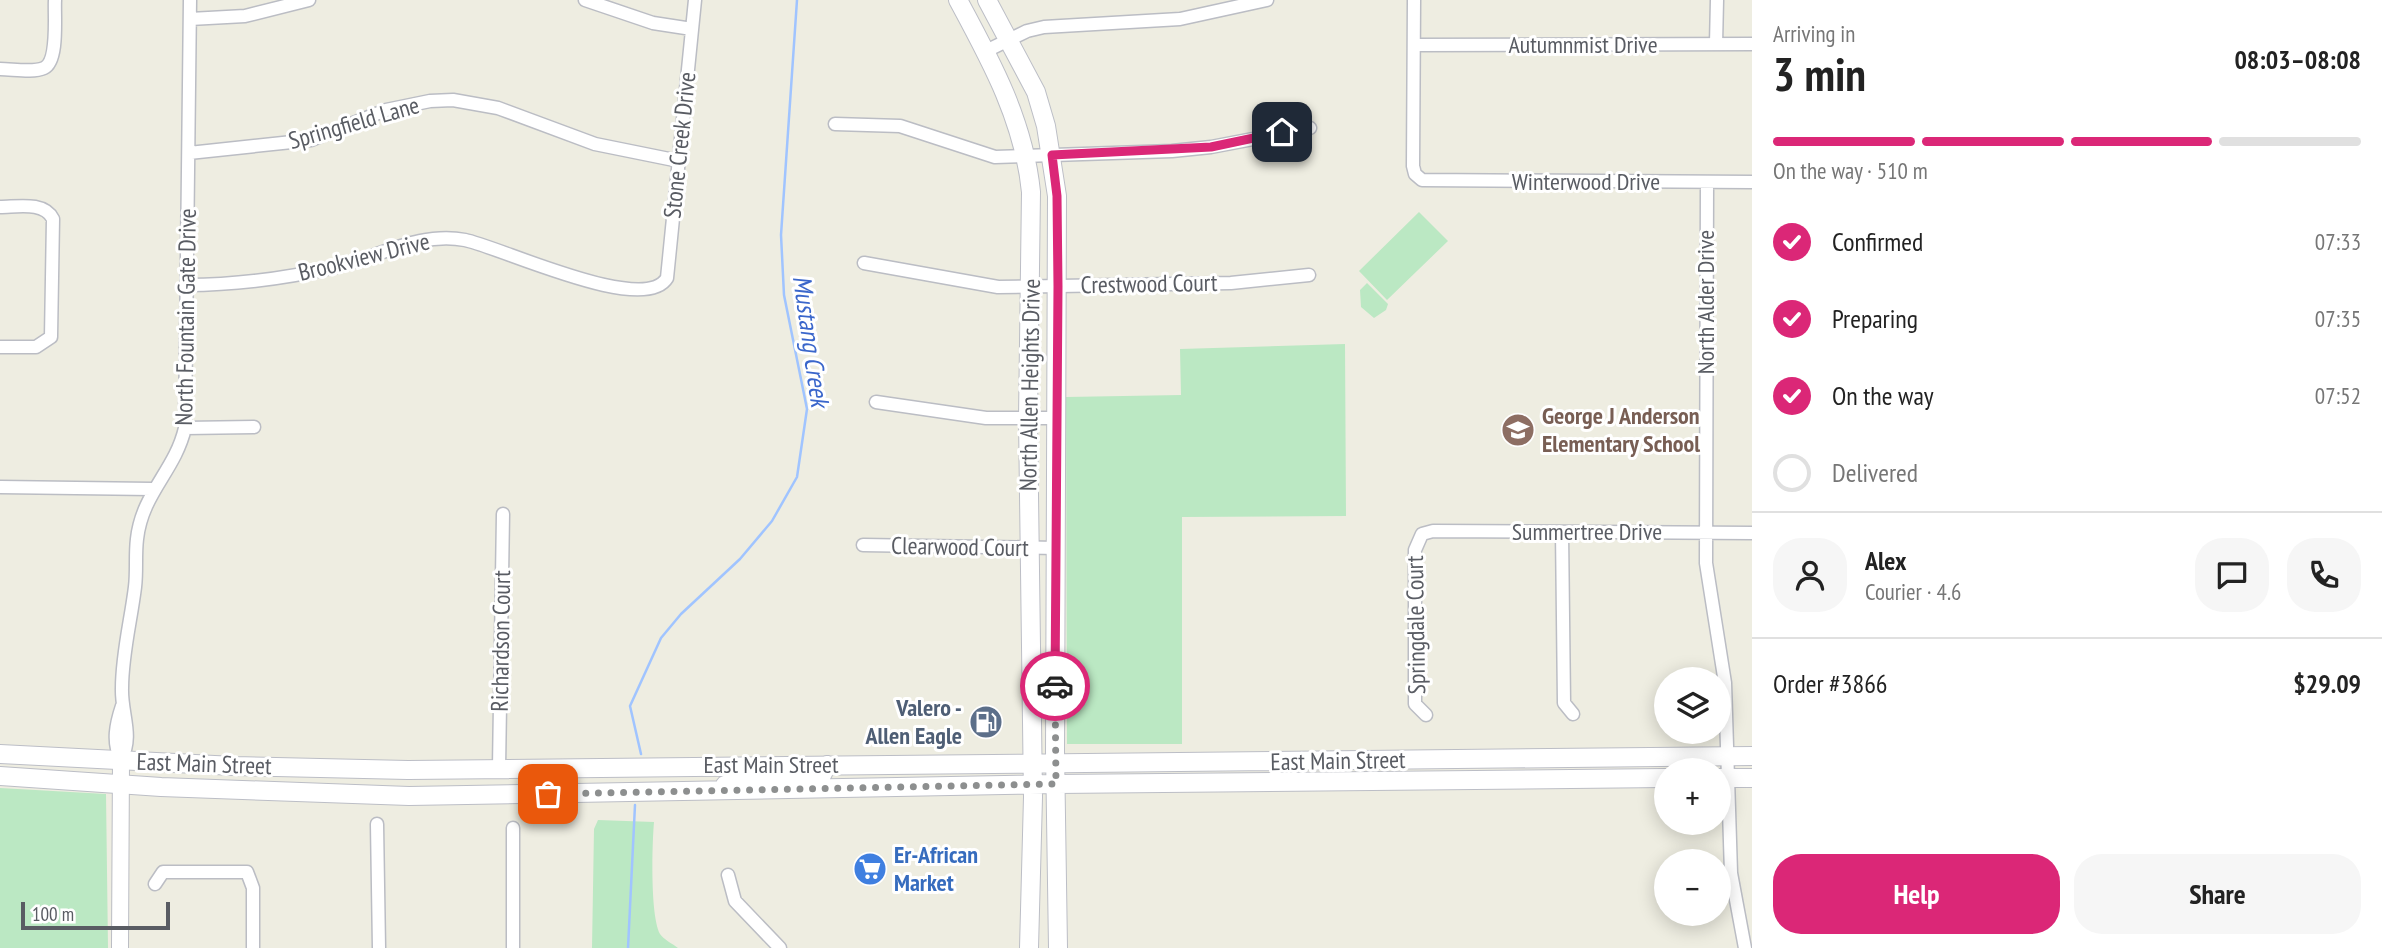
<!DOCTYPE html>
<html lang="en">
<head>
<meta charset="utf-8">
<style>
	body { margin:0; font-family:"PT Sans Narrow",sans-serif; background:#f6f6f6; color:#222; height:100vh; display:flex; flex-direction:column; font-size:26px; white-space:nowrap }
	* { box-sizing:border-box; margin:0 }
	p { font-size:23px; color:#767676 }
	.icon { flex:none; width:38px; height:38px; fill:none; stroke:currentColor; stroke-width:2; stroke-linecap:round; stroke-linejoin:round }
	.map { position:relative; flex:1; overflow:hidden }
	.sheet { display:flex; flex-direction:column; background:#fff; width:630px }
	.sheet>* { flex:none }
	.buttons { position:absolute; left:1654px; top:667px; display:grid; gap:14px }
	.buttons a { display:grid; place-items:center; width:77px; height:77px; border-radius:50%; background:#fff; box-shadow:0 4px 18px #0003; font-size:35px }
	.scale { position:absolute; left:21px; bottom:18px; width:149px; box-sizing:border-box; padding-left:7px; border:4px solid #595c63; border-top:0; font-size:19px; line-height:24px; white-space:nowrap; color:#595c63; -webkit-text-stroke:5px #fff; paint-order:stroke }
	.pin { position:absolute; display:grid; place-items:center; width:60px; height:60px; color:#fff; margin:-30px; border-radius:14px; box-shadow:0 4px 10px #0006 }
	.courier { position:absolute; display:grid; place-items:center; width:70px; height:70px; margin:-35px; border:5px solid #db2777; border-radius:50%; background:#fff; color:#222; box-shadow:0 2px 9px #0007 }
	.overview em { font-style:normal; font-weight:600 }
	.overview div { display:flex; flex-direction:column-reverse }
	.overview { display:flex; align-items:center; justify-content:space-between; height:119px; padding:0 21px }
	h1 { font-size:46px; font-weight:600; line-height:52px }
	.bar { display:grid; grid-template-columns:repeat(4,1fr); gap:10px 7px; align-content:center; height:84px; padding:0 21px }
	.bar i { height:9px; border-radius:5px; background:#e0e0e0 }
	.bar .on { background:#db2777 }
	.bar p { grid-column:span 4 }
	.line { display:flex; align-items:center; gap:18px; padding:0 21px; border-top:2px solid #e0e0e0 }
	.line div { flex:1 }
	.round { display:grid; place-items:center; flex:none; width:74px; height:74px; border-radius:28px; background:#f6f6f6 }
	ol { padding:0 21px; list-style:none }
	li { display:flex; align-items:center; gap:21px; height:77px }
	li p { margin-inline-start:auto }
	li .icon { padding:7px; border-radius:50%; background:#db2777; color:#fff; stroke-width:4 }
	li:last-child { color:#767676 }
	li i { width:38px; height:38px; border:4px solid #e0e0e0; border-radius:50% }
	.button { display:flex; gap:14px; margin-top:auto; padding:14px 21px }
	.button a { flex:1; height:80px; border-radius:28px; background:#db2777; color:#fff; font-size:28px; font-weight:600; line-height:80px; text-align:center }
	.button a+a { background:#f6f6f6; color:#222 }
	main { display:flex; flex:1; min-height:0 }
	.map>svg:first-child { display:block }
	.green { fill:#bbe8c3 }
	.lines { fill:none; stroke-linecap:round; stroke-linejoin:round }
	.stream { stroke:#a0c4ff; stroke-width:2.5 }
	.minor-casing { stroke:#bbbdc4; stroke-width:15 }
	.tertiary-casing { stroke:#bbbdc4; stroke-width:18 }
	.secondary-casing { stroke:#bcbec6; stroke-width:20 }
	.minor { stroke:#fff; stroke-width:12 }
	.tertiary { stroke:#fff; stroke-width:16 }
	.secondary { stroke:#fff; stroke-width:18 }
	.done { stroke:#8d8f8f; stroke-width:7; stroke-dasharray:0 12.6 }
	.route { stroke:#db2777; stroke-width:9 }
	.labels { text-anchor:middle; stroke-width:6; stroke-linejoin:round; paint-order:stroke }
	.street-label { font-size:24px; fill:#595c63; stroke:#fff }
	.education-label { font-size:24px; font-weight:bold; fill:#785e54; stroke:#fff; text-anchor:start }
	.service-label { font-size:24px; font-weight:bold; fill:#4e5e75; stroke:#fff; text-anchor:end }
	.shop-label { font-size:24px; font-weight:bold; fill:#366cbe; stroke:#fff; text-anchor:start }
	.water-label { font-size:26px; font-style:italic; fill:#3a66cb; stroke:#fff }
</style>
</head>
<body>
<main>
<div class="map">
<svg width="1752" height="948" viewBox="0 0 1752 948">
	<rect width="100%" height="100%" fill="#eeede1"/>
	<path class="green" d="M 1419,212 L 1448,241 L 1387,300 L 1359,271 Z
		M 1367,283 L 1388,304 L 1386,310 L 1374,318 L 1361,307 L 1360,290 Z
		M 1345,344 L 1346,516 L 1182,517 L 1182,744 L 1067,744 L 1066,397 L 1181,395 L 1180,349 Z
		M 0,788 L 106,794 L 108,948 L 0,948 Z
		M 598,820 L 654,822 C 652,845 650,915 660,934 C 663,939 673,944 678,948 L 592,948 L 594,829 Z"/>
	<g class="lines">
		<path class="stream" d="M 641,754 L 630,706 L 661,638 L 681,614 L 740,559 L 772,521 L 797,477 L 807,409 L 784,295 L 781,235 L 797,0
			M 628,948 L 635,805"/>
		<defs>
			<path id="minor" d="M 585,0 L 653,23 L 692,29
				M 1414,0 L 1413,166 L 1415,174 L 1422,180 L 1752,182
				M 190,19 L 245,16 L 309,0
				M 1716,44 L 1717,0
				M 1414,45 L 1752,44
				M 986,51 L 1027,31 L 1044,27 L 1180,19 L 1267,0
				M 0,69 C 13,69 33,73 44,68 C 59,61 54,15 55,0
				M 835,124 L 900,126 L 995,157 L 1172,151 L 1211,147 L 1310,128
				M 189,153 L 311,140 L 386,110 L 430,101 L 453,100 L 498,108 L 595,144 L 679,161
				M 1707,182 L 1706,563 L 1725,683 L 1731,873 L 1745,948
				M 0,207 C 17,207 44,201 53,219 L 51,337 L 36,347 L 0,347
				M 864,263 L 998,287 L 1231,283 L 1309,275
				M 187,285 C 238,285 287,278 336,267 C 378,257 421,231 465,240 C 500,247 644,316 667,278 L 695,0
				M 876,402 L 986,418 L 1058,418
				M 185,428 L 254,427
				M 0,487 L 152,489
				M 1562,532 L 1564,703 L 1573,714
				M 863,545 L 1057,548
				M 1426,715 L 1415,704 L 1415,550 L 1422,534 L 1433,531 L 1752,533
				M 121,760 C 134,735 121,714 122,688 C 122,654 131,620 135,587 C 137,571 135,555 137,539 C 142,493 175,471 185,428 L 190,0
				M 121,760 C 112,742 116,724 122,706
				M 499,768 L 503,514
				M 377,824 L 379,948
				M 513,828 L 513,948
				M 728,875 L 735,901 L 780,948
				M 155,884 L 163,872 L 247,872 L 253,888 L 253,948"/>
			<path id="tertiary" d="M 120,948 L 121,760"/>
			<path id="secondary" d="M 958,0 C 991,61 1024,121 1031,192 L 1028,419 L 1033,797 L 1029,948
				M 987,0 L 1036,92 L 1046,126 L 1057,196 L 1055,751 L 1058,948
				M 0,754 L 234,766 L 408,770 L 1752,756
				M 0,776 L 161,787 L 409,796 L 1056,784 L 1666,778
				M 1718,778 L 1752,778
				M 725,785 L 747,779 L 814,778 L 822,775 L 827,765"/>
		</defs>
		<use href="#minor" class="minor-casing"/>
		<use href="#tertiary" class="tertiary-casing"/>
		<use href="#secondary" class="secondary-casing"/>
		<use href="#minor" class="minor"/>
		<use href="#tertiary" class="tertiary"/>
		<use href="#secondary" class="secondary"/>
	</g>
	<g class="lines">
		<path class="done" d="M 548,794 L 1056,784 L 1055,686"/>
		<path class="route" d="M 1055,686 L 1058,286 L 1057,196 L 1052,155 L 1211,147 L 1282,132"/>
	</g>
	<defs>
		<symbol id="school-disc" viewBox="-11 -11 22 22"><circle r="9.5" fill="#8d6e63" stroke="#fff"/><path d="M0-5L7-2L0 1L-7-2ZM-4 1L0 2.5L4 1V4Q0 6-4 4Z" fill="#fff"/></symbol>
		<symbol id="fuel-disc" viewBox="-11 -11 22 22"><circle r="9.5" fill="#5c6f8a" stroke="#fff"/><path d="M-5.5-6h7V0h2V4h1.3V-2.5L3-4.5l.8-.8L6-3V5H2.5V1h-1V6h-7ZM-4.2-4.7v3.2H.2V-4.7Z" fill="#fff"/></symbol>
		<symbol id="supermarket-disc" viewBox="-11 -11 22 22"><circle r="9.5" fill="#3f7fe0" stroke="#fff"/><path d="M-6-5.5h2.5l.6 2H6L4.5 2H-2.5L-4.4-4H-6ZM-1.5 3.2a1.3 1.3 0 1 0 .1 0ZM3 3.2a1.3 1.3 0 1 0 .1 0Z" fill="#fff"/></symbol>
	</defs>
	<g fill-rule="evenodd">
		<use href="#school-disc" x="1499" y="411" width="38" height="38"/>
		<use href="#fuel-disc" x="967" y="703" width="38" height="38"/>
		<use href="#supermarket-disc" x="851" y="850" width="38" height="38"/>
	</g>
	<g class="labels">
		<g class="street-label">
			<text x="1583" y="53">Autumnmist Drive</text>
			<text transform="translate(354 123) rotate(-16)" y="8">Springfield Lane</text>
			<text transform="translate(680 145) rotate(-84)" y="8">Stone Creek Drive</text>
			<text x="1586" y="190">Winterwood Drive</text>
			<text transform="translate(364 257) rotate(-14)" y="8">Brookview Drive</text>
			<text transform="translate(1149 284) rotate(-1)" y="8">Crestwood Court</text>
			<text transform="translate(1706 302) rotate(-90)" y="8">North Alder Drive</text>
			<text transform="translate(186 317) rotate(-89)" y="8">North Fountain Gate Drive</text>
			<text transform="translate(1030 385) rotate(-89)" y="8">North Allen Heights Drive</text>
			<text x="1587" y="540">Summertree Drive</text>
			<text transform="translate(960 547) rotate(1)" y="8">Clearwood Court</text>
			<text transform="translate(1416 625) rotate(-91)" y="8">Springdale Court</text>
			<text transform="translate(501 641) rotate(-89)" y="8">Richardson Court</text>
			<text transform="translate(1338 761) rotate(-1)" y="8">East Main Street</text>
			<text transform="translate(204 764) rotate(2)" y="8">East Main Street</text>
			<text x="771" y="773">East Main Street</text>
		</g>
		<g class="education-label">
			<text x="1542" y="424">George J Anderson<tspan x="1542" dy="28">Elementary School</tspan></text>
		</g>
		<g class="service-label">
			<text x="962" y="716">Valero -<tspan x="962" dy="28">Allen Eagle</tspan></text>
		</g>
		<g class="shop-label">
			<text x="894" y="863">Er-African<tspan x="894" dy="28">Market</tspan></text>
		</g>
		<g class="water-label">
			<text transform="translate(811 341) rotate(82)" y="9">Mustang Creek</text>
		</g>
	</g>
</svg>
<div class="buttons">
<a><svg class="icon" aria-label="layers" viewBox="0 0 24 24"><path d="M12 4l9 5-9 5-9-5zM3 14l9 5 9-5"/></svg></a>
<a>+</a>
<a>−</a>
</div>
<div class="scale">100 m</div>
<div class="pin" style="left:548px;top:794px;background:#ea580c"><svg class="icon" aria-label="bag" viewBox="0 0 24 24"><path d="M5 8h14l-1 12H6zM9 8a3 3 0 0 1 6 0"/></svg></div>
<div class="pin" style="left:1282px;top:132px;background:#1f2937"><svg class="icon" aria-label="home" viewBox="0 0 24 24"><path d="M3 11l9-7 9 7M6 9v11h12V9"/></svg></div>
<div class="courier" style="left:1055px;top:686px"><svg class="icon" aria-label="car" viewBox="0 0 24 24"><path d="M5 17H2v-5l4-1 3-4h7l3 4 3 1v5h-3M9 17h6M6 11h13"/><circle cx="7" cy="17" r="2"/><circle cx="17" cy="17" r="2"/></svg></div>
</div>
<section class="sheet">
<div class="overview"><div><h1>3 min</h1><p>Arriving in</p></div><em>08:03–08:08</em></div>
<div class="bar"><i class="on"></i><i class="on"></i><i class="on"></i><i></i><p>On the way · 510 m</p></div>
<ol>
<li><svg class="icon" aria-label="check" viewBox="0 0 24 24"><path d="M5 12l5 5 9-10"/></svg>Confirmed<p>07:33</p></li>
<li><svg class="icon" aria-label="check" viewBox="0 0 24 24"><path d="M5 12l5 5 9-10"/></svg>Preparing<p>07:35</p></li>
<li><svg class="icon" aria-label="check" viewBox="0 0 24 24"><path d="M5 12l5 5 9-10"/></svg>On the way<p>07:52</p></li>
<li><i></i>Delivered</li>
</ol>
<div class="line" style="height:126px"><a class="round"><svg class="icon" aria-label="person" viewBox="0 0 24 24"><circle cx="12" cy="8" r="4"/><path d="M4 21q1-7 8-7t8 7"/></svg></a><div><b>Alex</b><p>Courier · 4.6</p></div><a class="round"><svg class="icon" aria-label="chat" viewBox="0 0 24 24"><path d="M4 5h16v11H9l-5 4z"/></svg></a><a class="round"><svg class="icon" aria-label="phone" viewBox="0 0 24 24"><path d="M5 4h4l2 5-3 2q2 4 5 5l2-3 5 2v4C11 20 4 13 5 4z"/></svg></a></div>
<div class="line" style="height:91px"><div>Order #3866</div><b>$29.09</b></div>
<div class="button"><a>Help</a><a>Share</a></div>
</section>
</main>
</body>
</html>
